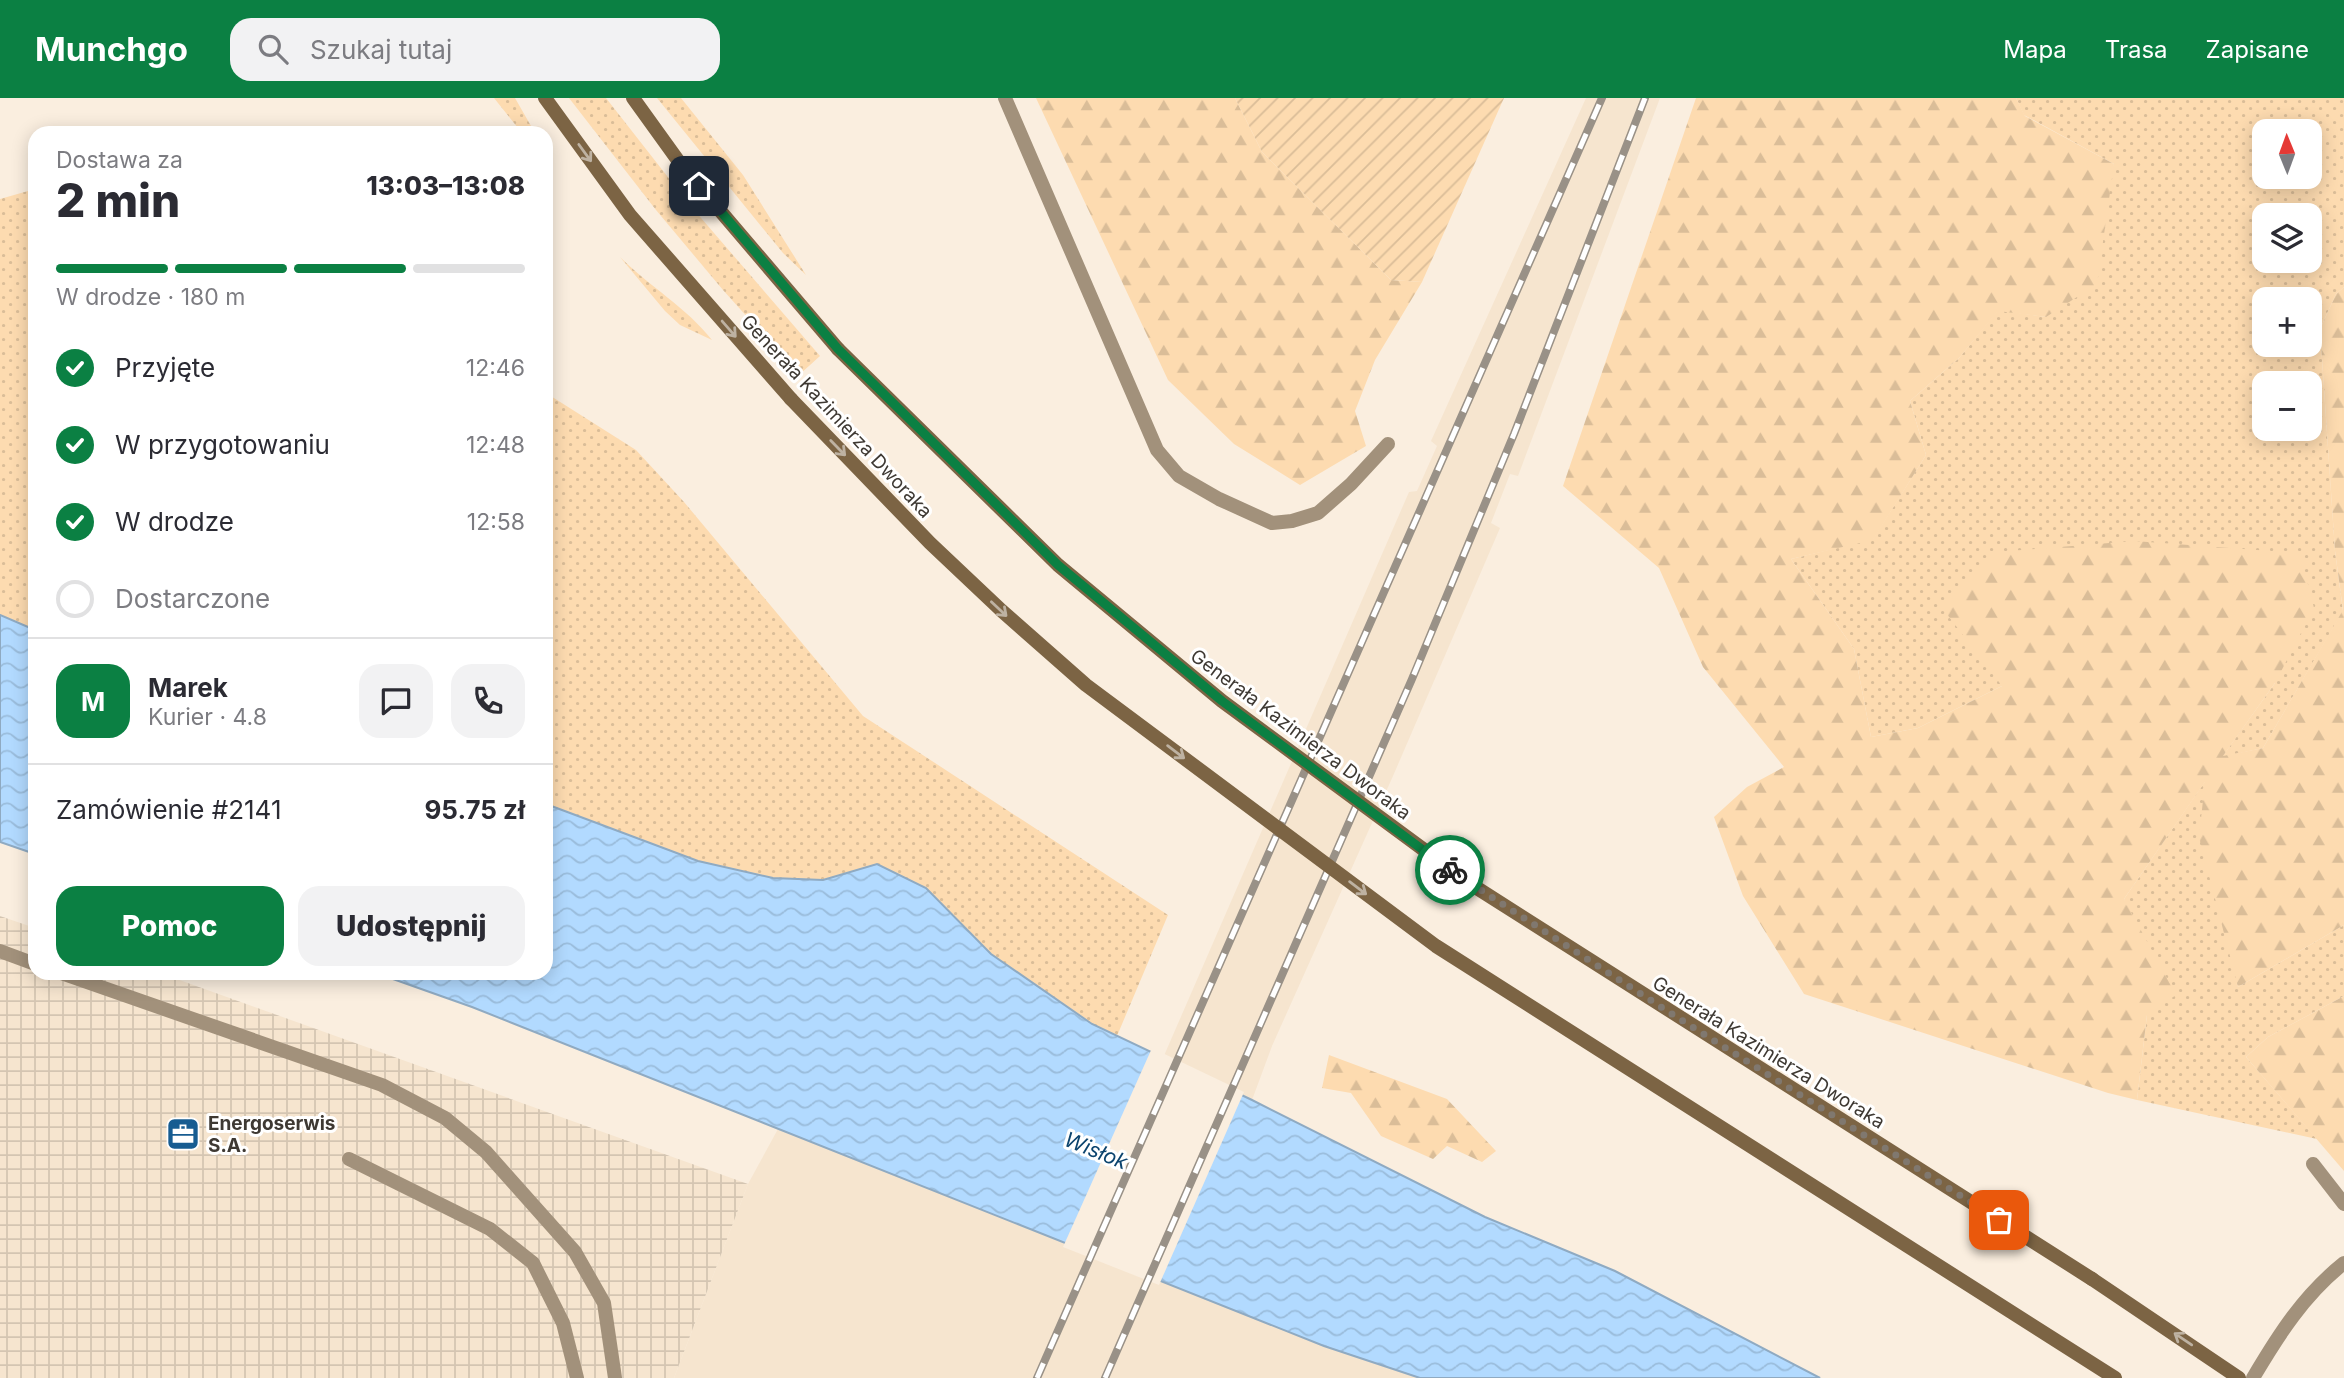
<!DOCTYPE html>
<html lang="pl">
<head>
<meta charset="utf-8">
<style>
	body { margin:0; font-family:Inter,sans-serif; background:#f2f2f3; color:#2b2b33; height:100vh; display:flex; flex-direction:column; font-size:26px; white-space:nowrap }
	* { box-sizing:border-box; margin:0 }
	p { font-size:23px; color:#7c7c81 }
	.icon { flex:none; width:38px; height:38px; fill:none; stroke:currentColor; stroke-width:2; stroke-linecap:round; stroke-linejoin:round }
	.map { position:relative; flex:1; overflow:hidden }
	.sheet { position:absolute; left:28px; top:28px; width:525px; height:854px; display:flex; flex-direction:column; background:#fff; border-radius:21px; box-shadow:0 4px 18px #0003 }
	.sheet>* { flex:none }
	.needle { width:46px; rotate:359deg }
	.tools { position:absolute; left:2252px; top:21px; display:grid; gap:14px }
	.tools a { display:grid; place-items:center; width:70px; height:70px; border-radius:14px; background:#fff; box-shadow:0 4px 18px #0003; font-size:35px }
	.pin { position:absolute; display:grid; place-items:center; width:60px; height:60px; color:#fff; margin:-30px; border-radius:14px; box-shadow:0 4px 10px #0006 }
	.courier { position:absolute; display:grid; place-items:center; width:70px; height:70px; margin:-35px; border:5px solid #0b8043; border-radius:50%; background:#fff; color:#222; box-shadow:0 2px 9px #0007 }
	.overview em { font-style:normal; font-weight:800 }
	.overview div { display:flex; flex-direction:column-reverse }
	.overview { display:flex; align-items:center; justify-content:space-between; height:119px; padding:0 28px }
	h1 { font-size:46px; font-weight:800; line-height:52px }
	.bar { display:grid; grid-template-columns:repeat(4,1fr); gap:10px 7px; align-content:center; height:84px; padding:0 28px }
	.bar i { height:9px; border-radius:5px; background:#e1e1e2 }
	.bar .active { background:#0b8043 }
	.bar p { grid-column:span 4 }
	.line { display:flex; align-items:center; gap:18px; padding:0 28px; border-top:2px solid #e1e1e2 }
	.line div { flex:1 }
	.round { display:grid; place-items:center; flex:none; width:74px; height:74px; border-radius:21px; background:#f2f2f3 }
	ol { padding:0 28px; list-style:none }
	li { display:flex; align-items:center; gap:21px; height:77px }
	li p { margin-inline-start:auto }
	li .icon { padding:7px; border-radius:50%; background:#0b8043; color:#fff; stroke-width:4 }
	li:last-child { color:#7c7c81 }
	li i { width:38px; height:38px; border:4px solid #e1e1e2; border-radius:50% }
	.primary-button { display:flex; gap:14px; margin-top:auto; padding:14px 28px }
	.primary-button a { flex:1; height:80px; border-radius:21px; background:#0b8043; color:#fff; font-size:28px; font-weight:800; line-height:80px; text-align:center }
	.primary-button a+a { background:#f2f2f3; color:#2b2b33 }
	header { display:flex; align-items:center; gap:42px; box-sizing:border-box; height:98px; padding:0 35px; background:#0b8043; color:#fff }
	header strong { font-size:33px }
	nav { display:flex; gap:38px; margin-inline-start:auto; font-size:24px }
	.search { width:490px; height:63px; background:#f2f2f3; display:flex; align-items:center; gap:18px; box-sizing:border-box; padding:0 24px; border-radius:21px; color:#7c7c81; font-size:26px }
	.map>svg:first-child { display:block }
	.built { fill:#f6e5cf }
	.industrial { fill:url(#industrial-grid) }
	.grass { fill:url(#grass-dots); fill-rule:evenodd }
	.forest { fill:url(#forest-firs) }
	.garden { fill:url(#garden-furrows) }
	.water { fill:url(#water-waves); stroke:#8faac2; stroke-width:2 }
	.pier { fill:#faeedf }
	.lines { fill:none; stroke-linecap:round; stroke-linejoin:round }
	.service { stroke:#a2917b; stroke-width:14 }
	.minor { stroke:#a2917b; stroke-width:14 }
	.secondary { stroke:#7c6444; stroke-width:14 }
	.rail-casing { stroke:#999187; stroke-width:8 }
	.rail { stroke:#fff; stroke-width:5; stroke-dasharray:16; stroke-linecap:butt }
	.secondary-bridge { stroke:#7c6444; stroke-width:14 }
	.oneway { stroke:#beb2a2 }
	.done { stroke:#80786f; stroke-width:7; stroke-dasharray:0 12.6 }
	.route { stroke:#0b8043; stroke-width:9 }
	.labels { text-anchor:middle; stroke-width:6; stroke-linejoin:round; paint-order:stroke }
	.street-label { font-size:19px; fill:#3e3933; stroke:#fff }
	.poi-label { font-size:19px; font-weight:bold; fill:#3e3933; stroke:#fff; text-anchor:start }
	.water-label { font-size:21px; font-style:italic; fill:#0c446e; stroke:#fff }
</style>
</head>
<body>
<header>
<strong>Munchgo</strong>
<div class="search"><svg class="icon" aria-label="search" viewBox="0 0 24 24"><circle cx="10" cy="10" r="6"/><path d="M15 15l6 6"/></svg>Szukaj tutaj</div>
<nav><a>Mapa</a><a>Trasa</a><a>Zapisane</a></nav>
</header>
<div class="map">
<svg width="2344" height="1280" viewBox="0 0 2344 1280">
	<defs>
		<pattern id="industrial-grid" width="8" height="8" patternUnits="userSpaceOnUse" patternTransform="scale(1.75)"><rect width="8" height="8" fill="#f6e5cf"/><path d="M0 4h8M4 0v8" fill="none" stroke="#d4c5b2"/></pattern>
		<pattern id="grass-dots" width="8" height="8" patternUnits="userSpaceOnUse" patternTransform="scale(1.75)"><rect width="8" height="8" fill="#fddbb0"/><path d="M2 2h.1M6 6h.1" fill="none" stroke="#dabd98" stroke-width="1.8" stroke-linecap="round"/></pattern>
		<pattern id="forest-firs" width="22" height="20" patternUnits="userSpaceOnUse" patternTransform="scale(1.75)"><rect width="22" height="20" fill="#fddbb0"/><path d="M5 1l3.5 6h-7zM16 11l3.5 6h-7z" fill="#dabd98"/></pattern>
		<pattern id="garden-furrows" width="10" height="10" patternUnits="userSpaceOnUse" patternTransform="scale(1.75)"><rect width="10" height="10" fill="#fddbb0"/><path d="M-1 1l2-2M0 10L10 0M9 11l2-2" fill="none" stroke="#dabd98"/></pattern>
		<pattern id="water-waves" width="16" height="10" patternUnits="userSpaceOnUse" patternTransform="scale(1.75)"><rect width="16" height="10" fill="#b2daff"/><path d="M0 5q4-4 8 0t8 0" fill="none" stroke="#9abcdb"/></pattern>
	</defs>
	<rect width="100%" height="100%" fill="#faeedf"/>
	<path class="built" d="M 1586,0 L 1660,0 L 1518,378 L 1510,376 L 1491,425 L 1500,430 L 1393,678 L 1272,948 L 1252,1002 L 1163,960 L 1409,394 L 1417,393 L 1437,348 L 1431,343 Z
		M 778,1031 L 1324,1248 L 1420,1280 L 674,1280 L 748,1086 Z"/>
	<path class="industrial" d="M 0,818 L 35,830 L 35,875 L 160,875 L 748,1086 L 674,1280 L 0,1280 Z"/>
	<path class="grass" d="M 494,0 L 515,0 L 535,35 L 522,35 Z
		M 569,0 L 606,0 L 689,106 L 820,258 L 799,277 L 723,192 L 656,112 Z
		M 657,0 L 681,0 L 743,77 L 806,177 L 783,155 Z
		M 2016,0 L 2344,0 L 2344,189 L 2336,196 L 2320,231 L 2335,453 L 2343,513 L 2263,650 L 2222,659 L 2275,585 L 2002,588 L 1918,630 L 1871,639 L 1854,551 L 1791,461 L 1873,441 L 1926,357 L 1910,303 L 1959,260 L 1998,212 L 2046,219 L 2114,66 L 2024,17 ZM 2264,33 L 2310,33 L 2310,79 L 2264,79 ZM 2264,117 L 2310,117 L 2310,163 L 2264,163 ZM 2264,201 L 2310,201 L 2310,247 L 2264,247 ZM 2264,285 L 2310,285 L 2310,331 L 2264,331 Z
		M 35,91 L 35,532 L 0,517 L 0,101 Z
		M 620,159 C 650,189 686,209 712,242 L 680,227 L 665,213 Z
		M 546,295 L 636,352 L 684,404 L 863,618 L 1168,817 L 1117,938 L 1092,926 L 991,856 L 926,790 L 877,766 L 823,782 L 773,780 L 698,763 L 546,706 Z
		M 2206,682 L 2238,889 L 2344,827 L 2344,898 L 2268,939 L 2246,959 L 2317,1041 L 2137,1002 L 2147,917 L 2124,801 Z"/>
	<path class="forest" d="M 1036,0 L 1235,0 L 1262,54 L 1391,182 L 1422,184 L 1375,262 L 1355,313 L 1366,348 L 1300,387 L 1234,346 L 1168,282 Z
		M 1696,0 L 2016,0 L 2025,18 L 2114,66 L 2097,186 L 2046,219 L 1998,213 L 1959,260 L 1910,303 L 1926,357 L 1873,442 L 1791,461 L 1854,551 L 1871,639 L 1918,630 L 2002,588 L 1943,511 L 1997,454 L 2134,443 L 2300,455 L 2314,510 L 2275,585 L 2223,658 L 2263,650 L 2343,512 L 2335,453 L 2320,231 L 2336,196 L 2344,189 L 2344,827 L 2238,889 L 2199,739 L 2205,684 L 2124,801 L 2176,897 L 2147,917 L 2137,1002 L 2108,995 L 1804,896 L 1743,798 L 1714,719 L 1747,689 L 1784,669 L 1703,569 L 1659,470 L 1563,388 Z
		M 2344,898 L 2344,1073 L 2246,959 L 2268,939 Z
		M 1329,957 L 1447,1001 L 1496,1053 L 1482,1064 L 1447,1048 L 1433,1061 L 1381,1038 L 1351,995 L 1322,990 Z"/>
	<path class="garden" d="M 1235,0 L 1504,0 L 1422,184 L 1391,182 L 1262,54 Z"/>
	<path class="water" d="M 0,517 L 35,532 L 35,756 L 0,744 Z
		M 546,706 L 698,763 L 773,780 L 823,782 L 877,766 L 926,790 L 991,856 L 1092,926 L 1252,1002 L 1485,1119 L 1615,1173 L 1820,1280 L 1420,1280 L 1324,1248 L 472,909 L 376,875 L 546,875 Z"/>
	<path class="pier" d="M 1152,950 L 1244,994 L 1159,1187 L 1063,1149 Z"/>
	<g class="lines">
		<path class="service" d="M 1005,0 L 1157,352 L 1179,378 L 1219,401 L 1272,425 L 1292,423 L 1318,415 L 1351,386 L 1388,346
			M 0,853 L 35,866
			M 61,875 L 382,987 L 445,1020 L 486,1054 L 575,1154 L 604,1205 L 615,1280
			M 349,1061 L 490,1131 L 533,1165 L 563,1225 L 577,1280"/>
		<path class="minor" d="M 2313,1066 L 2344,1106
			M 2253,1280 C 2279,1236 2304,1197 2344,1165"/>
		<path class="secondary" d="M 545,0 L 630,117 L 791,301
			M 633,0 L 682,68 L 838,251
			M 2092,1181 L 2239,1280"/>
		<defs>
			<path id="rail" d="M 1037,1280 L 1602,0
				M 1105,1280 L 1412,581 L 1514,336 L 1645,0"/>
		</defs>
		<use href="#rail" class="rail-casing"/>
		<use href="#rail" class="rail"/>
		<path class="secondary-bridge" d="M 838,251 L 1058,467 L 1222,603 L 1469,785 L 2092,1181
			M 791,301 L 930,445 L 1002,513 L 1086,587 L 1436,848 L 2115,1280"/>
	</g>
	<defs><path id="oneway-shaft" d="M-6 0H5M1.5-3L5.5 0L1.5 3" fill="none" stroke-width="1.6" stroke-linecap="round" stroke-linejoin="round" transform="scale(1.75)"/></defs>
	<g class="oneway">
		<use href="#oneway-shaft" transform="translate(585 55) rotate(54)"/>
		<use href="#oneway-shaft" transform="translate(729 231) rotate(49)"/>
		<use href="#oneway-shaft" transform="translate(838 350) rotate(46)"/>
		<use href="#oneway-shaft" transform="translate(999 511) rotate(43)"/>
		<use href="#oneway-shaft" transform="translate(1176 654) rotate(37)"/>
		<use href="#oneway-shaft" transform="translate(1358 790) rotate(37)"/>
		<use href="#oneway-shaft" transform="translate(2183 1241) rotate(-146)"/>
	</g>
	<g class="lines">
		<path class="done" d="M 1450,772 L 1675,918 L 1999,1122"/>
		<path class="route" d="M 699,88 L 838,251 L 1058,467 L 1222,603 L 1450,772"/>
	</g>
	<defs>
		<symbol id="office-square" viewBox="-11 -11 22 22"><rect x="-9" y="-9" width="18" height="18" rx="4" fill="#175c91" stroke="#fff"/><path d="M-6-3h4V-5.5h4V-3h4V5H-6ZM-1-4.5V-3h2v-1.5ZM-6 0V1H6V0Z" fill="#fff"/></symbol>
	</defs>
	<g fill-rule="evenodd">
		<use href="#office-square" x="164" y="1017" width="38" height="38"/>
	</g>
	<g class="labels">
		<g class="street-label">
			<text transform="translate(837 318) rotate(47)" y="7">Generała Kazimierza Dworaka</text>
			<text transform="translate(1301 636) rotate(37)" y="7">Generała Kazimierza Dworaka</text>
			<text transform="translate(1769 954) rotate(32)" y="7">Generała Kazimierza Dworaka</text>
		</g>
		<g class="poi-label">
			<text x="208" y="1032">Energoserwis<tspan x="208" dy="22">S.A.</tspan></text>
		</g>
		<g class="water-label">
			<text transform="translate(1096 1053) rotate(22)" y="7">Wisłok</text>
		</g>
	</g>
</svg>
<div class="tools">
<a><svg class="needle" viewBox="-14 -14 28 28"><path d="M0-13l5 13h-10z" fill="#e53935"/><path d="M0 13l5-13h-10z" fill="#7c7c81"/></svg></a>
<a><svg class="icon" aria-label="layers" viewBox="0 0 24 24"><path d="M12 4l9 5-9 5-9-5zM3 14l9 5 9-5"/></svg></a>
<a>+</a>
<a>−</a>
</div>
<div class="pin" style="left:1999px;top:1122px;background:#ea580c"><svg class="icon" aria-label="bag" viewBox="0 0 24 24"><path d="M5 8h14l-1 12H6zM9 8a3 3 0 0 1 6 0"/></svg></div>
<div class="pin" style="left:699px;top:88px;background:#1f2937"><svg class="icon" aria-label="home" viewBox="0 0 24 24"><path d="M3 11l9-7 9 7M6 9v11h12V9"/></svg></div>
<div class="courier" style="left:1450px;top:772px"><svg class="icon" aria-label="bike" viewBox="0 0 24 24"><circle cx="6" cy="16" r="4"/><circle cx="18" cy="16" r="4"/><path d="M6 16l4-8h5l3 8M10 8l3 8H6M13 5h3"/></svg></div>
<section class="sheet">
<div class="overview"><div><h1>2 min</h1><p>Dostawa za</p></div><em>13:03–13:08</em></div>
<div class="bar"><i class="active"></i><i class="active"></i><i class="active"></i><i></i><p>W drodze · 180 m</p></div>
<ol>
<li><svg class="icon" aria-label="check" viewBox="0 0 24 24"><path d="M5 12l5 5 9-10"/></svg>Przyjęte<p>12:46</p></li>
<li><svg class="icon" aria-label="check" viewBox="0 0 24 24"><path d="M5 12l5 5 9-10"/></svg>W przygotowaniu<p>12:48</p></li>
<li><svg class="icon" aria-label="check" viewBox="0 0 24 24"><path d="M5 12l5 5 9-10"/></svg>W drodze<p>12:58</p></li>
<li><i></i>Dostarczone</li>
</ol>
<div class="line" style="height:126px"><b class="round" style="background:#0b8043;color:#fff">M</b><div><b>Marek</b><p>Kurier · 4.8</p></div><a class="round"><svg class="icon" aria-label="chat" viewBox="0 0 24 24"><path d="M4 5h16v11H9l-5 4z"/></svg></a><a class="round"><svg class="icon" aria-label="phone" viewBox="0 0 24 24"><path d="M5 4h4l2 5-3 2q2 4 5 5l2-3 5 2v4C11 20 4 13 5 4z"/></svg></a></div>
<div class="line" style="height:91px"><div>Zamówienie #2141</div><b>95.75 zł</b></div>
<div class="primary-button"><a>Pomoc</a><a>Udostępnij</a></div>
</section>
</div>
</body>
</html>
